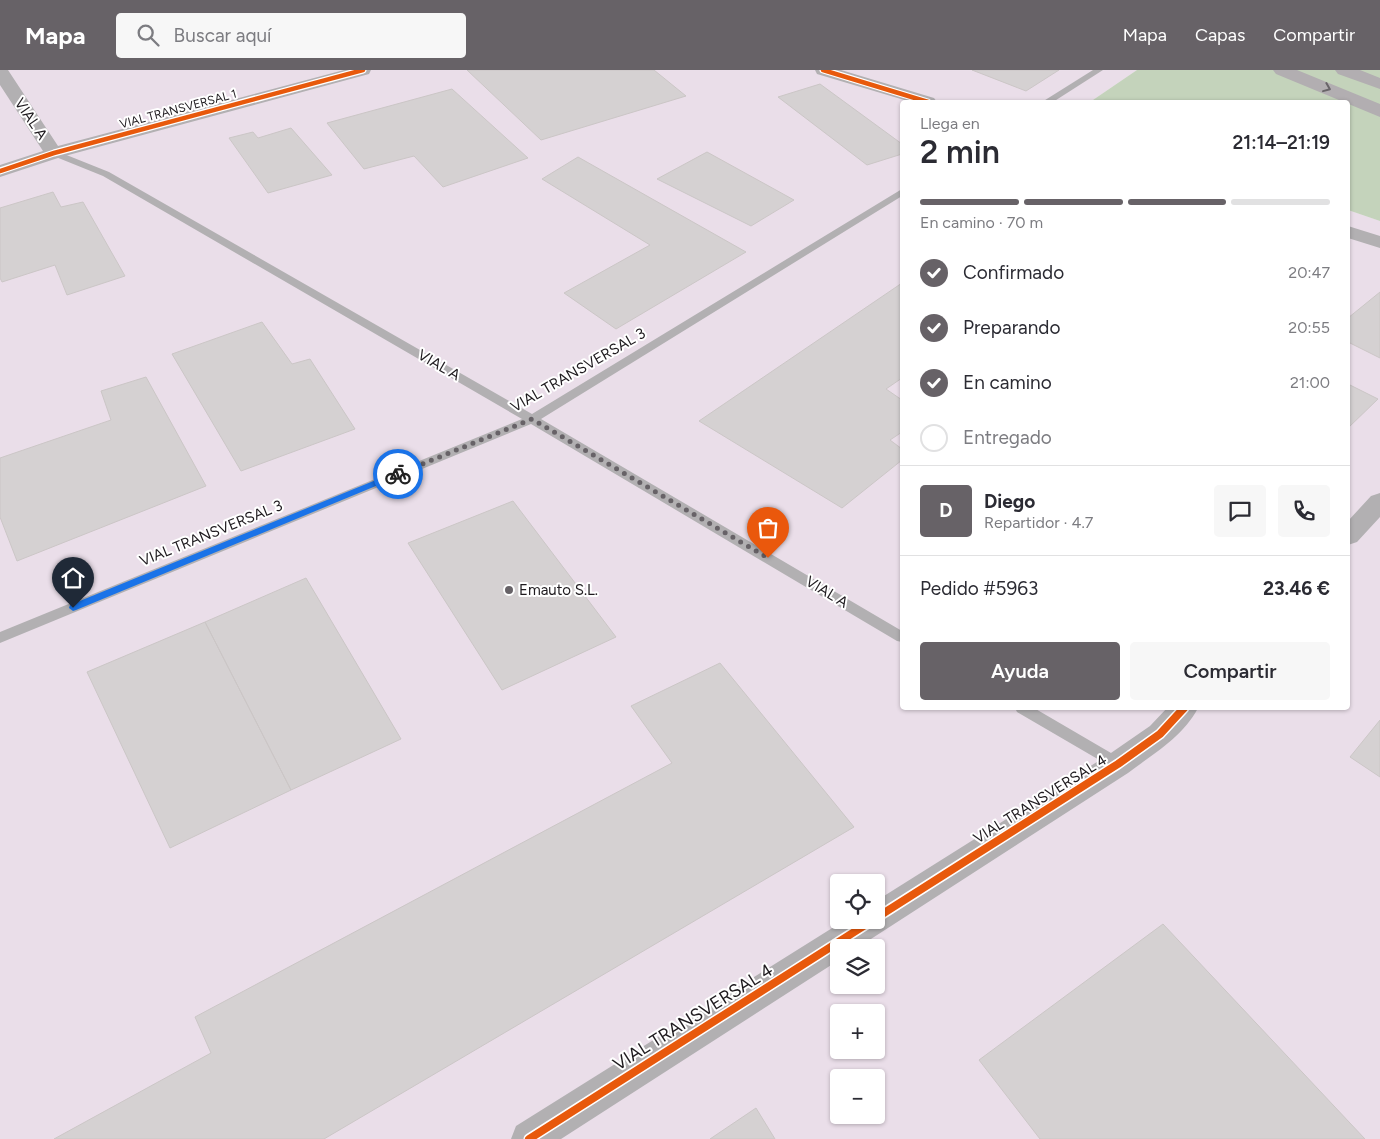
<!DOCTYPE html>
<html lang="es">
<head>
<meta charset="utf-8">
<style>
	body { margin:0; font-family:Figtree,sans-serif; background:#f7f7f7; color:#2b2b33; height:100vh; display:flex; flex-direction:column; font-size:19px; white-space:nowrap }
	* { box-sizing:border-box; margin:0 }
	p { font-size:16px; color:#7c7c81 }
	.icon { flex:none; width:28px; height:28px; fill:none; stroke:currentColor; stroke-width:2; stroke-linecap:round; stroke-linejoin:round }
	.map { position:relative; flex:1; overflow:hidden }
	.sheet { position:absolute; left:900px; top:30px; width:450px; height:610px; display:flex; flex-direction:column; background:#fff; border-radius:5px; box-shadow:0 1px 4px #0004 }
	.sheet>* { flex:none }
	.fabs { position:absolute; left:830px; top:804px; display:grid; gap:10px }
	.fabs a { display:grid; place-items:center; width:55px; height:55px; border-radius:5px; background:#fff; box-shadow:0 1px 4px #0004; font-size:25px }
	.pin { position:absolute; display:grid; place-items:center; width:42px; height:42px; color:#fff; margin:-51px -21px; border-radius:50% 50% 50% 0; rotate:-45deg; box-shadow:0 0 5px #0007 }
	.pin .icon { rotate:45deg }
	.courier { position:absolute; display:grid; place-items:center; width:50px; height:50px; margin:-25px; border:4px solid #1a73e8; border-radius:50%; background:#fff; color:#222; box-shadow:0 1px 6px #0007 }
	.summary em { font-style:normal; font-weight:600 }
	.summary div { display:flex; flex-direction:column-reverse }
	.summary { display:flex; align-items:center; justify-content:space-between; height:85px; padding:0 20px }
	h1 { font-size:32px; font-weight:600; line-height:38px }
	.bar { display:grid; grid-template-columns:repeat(4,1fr); gap:8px 5px; align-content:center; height:60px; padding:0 20px }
	.bar i { height:6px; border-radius:4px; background:#e1e1e2 }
	.bar .current { background:#676267 }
	.bar p { grid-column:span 4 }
	.line { display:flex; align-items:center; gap:12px; padding:0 20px; border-top:1px solid #e1e1e2 }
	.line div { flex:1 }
	.round { display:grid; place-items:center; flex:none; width:52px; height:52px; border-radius:5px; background:#f7f7f7 }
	ol { padding:0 20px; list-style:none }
	li { display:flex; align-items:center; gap:15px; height:55px }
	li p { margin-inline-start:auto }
	li .icon { padding:5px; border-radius:50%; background:#676267; color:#fff; stroke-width:4 }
	li:last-child { color:#7c7c81 }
	li i { width:28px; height:28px; border:2px solid #e1e1e2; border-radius:50% }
	.action { display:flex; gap:10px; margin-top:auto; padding:10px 20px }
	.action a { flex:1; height:58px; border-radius:5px; background:#676267; color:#fff; font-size:20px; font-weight:600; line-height:58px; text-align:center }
	.action a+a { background:#f7f7f7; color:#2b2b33 }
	header { display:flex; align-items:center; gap:30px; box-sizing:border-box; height:70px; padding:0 25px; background:#676267; color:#fff }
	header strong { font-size:24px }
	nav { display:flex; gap:28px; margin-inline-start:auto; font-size:18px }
	.search { width:350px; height:45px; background:#f7f7f7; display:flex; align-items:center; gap:12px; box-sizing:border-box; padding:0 18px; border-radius:5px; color:#7c7c81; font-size:19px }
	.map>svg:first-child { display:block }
	.built { fill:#eadee9; fill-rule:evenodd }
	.green { fill:#c4d3bb }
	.building { fill:#d5d1d2; stroke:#cbc6c6 }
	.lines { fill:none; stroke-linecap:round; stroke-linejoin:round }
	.lane { fill:#b2b0b2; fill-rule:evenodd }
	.street { fill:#b2b0b2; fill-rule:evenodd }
	.highway { fill:#b2aeb1; fill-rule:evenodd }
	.cycleway-far1-casing { stroke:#fff; stroke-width:7 }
	.cycleway-casing { stroke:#fff; stroke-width:11 }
	.cycleway-far1 { stroke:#e8590c; stroke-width:4.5 }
	.cycleway { stroke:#e8590c; stroke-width:8 }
	.oneway { stroke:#686468 }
	.route { fill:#1a73e8 }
	.done { stroke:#676267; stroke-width:5; stroke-dasharray:0 9 }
	.poi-dot { fill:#676267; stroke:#fff; stroke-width:2 }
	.labels { text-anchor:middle; stroke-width:4; stroke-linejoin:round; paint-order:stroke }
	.far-street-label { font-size:12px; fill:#1e1a1e; stroke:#fff }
	.street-label { font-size:15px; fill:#1e1a1e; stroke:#fff }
	.poi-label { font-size:15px; fill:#1e1a1e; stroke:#fff; text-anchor:start }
	.near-street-label { font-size:18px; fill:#1e1a1e; stroke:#fff }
</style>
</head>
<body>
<header>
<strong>Mapa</strong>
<div class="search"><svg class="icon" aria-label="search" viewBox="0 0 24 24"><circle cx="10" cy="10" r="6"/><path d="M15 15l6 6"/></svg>Buscar aquí</div>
<nav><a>Mapa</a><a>Capas</a><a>Compartir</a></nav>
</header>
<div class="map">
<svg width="1380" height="1069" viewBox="0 0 1380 1069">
	<rect width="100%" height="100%" fill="#eee9ee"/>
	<path class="built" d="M 0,0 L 1137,0 L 1090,32 L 902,32 L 902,638 L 1348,638 L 1348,140 L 1380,151 L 1380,1069 L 0,1069 ZM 839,812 L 876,812 L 876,850 L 839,850 ZM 839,878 L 876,878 L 876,915 L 839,915 ZM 839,942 L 876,942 L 876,980 L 839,980 ZM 839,1008 L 876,1008 L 876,1045 L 839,1045 Z"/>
	<path class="green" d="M 1137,0 L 1380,0 L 1380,151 L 1348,140 L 1348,32 L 1090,32 Z"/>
	<path class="building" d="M 467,0 L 654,0 L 686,26 L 541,70 Z
		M 972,0 L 1059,0 L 1026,21 Z
		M 820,14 L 902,74 L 902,84 L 867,95 L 778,27 Z
		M 452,19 L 528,88 L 443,117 L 414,86 L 364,99 L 327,53 Z
		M 291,58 L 332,105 L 268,123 L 229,68 L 253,62 L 258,68 Z
		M 707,82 L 794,130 L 751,156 L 657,109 Z
		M 578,87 L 746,182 L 616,259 L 564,223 L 650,175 L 542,109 Z
		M 53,122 L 61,137 L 83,132 L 125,206 L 67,225 L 55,195 L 2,212 L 0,208 L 0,138 Z
		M 902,213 L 902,308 L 886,319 L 902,330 L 902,362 L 890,370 L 902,379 L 902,390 L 842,438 L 699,351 Z
		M 1380,222 L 1380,288 L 1348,272 L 1348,248 Z
		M 262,252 L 292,294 L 310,289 L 355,359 L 241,401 L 172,284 Z
		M 146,307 L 206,416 L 17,491 L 0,447 L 0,388 L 111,350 L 101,321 Z
		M 1348,314 L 1378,329 L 1348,358 Z
		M 513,431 L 616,567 L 502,620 L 408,473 Z
		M 306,508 L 401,669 L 291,720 L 205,552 Z
		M 205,552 L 291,720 L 170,778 L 87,602 Z
		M 720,593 L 854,757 L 324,1069 L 54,1069 L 211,983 L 195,947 L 672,693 L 631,636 Z
		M 1380,650 L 1380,707 L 1350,687 Z
		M 1163,854 L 1365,1069 L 1040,1069 L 979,990 Z
		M 756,1038 L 775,1069 L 710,1069 Z"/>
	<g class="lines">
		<path class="lane" d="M 1093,0 L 1103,0 L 1053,32 L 1042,32 Z
			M 54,80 L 109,102 L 532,344 L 902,119 L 902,126 L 541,349 L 902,561 L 902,572 L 897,571 L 531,354 L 0,573 L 0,562 L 522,349 L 103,106 L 51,85 L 51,81 Z
			M 1015,638 L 1034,638 L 1123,690 L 1126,694 L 1123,698 L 1118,700 L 1113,698 L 1017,642 Z"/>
		<path class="street" d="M 0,0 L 8,0 L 58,76 L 344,0 L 371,0 L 369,4 L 61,87 L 0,107 L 0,95 L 43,81 L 0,15 Z
			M 815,0 L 841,0 L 934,28 L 937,32 L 911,32 L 817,4 Z
			M 1348,156 L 1380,166 L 1380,178 L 1348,168 Z
			M 1380,423 L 1380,447 L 1357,472 L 1348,475 L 1348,451 L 1371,426 Z
			M 1167,638 L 1198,638 C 1183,667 1153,684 1128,703 L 857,878 L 839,878 L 839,890 L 561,1069 L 511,1069 L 516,1056 L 845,850 L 876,850 L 876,831 L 1108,685 L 1150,656 Z"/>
		<path class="highway" d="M 1273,0 L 1297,0 L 1380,34 L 1380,47 L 1276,4 Z
			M 1335,0 L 1360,0 L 1380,8 L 1380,19 L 1338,4 Z"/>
		<defs>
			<path id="cycleway-far1" d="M 823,0 L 928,32
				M 0,101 L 54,83 L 363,0"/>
			<path id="cycleway" d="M 876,848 L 1118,694 L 1160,664 L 1184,638
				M 529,1069 L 873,850"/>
		</defs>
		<use href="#cycleway-far1" class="cycleway-far1-casing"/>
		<use href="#cycleway" class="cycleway-casing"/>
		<use href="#cycleway-far1" class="cycleway-far1"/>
		<use href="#cycleway" class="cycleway"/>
	</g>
	<defs><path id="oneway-chevron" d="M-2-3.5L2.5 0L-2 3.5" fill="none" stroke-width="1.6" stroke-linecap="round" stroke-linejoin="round" transform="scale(1.25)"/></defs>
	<use class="oneway" href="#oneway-chevron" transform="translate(1327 18) rotate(22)"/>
	<path class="route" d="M 398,401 L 401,404 L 400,406 L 76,540 L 73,541 L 69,538 L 70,535 Z"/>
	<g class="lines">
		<path class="done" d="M 398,404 L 532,349 L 768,488"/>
	</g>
	<circle class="poi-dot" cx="509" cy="520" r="5"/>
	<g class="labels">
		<g class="far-street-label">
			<text transform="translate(178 39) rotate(-15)" y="4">VIAL TRANSVERSAL 1</text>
		</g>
		<g class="street-label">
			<text transform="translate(31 49) rotate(56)" y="5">VIAL A</text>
			<text transform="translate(439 295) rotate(30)" y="5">VIAL A</text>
			<text transform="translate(578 300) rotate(-30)" y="5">VIAL TRANSVERSAL 3</text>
			<text transform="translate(211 463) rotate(-22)" y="5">VIAL TRANSVERSAL 3</text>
			<text transform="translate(827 522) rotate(31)" y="5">VIAL A</text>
			<text transform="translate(1040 729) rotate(-32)" y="5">VIAL TRANSVERSAL 4</text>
		</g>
		<g class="poi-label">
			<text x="519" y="525">Emauto S.L.</text>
		</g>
		<g class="near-street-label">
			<text transform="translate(693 947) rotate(-32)" y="6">VIAL TRANSVERSAL 4</text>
		</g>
	</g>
</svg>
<div class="fabs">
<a><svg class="icon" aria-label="locate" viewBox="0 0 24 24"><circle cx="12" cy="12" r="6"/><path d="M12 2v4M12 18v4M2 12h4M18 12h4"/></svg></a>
<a><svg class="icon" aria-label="layers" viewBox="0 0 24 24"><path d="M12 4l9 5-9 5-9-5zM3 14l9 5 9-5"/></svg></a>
<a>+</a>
<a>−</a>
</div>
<div class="pin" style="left:768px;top:488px;background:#ea580c"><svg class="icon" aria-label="bag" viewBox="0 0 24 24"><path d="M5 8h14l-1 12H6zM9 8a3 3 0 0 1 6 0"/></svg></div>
<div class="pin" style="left:73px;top:538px;background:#1f2937"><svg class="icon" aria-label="home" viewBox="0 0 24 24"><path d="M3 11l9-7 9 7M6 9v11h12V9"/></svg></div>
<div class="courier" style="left:398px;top:404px"><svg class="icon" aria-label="bike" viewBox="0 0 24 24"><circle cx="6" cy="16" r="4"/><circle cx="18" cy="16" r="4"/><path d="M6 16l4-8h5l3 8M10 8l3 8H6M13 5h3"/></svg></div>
<section class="sheet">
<div class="summary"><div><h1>2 min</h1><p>Llega en</p></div><em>21:14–21:19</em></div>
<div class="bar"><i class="current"></i><i class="current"></i><i class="current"></i><i></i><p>En camino · 70 m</p></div>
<ol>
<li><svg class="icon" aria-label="check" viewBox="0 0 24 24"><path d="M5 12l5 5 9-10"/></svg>Confirmado<p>20:47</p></li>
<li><svg class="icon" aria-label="check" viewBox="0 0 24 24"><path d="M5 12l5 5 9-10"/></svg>Preparando<p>20:55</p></li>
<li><svg class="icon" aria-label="check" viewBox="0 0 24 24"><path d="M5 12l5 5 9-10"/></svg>En camino<p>21:00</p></li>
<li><i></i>Entregado</li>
</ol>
<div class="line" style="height:90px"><b class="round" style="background:#676267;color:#fff">D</b><div><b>Diego</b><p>Repartidor · 4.7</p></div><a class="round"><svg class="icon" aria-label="chat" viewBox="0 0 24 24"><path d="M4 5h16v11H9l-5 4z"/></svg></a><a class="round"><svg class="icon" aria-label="phone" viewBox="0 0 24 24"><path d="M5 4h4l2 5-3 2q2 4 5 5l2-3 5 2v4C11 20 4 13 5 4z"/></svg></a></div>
<div class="line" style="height:65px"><div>Pedido #5963</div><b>23.46 €</b></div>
<div class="action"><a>Ayuda</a><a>Compartir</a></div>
</section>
</div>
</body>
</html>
